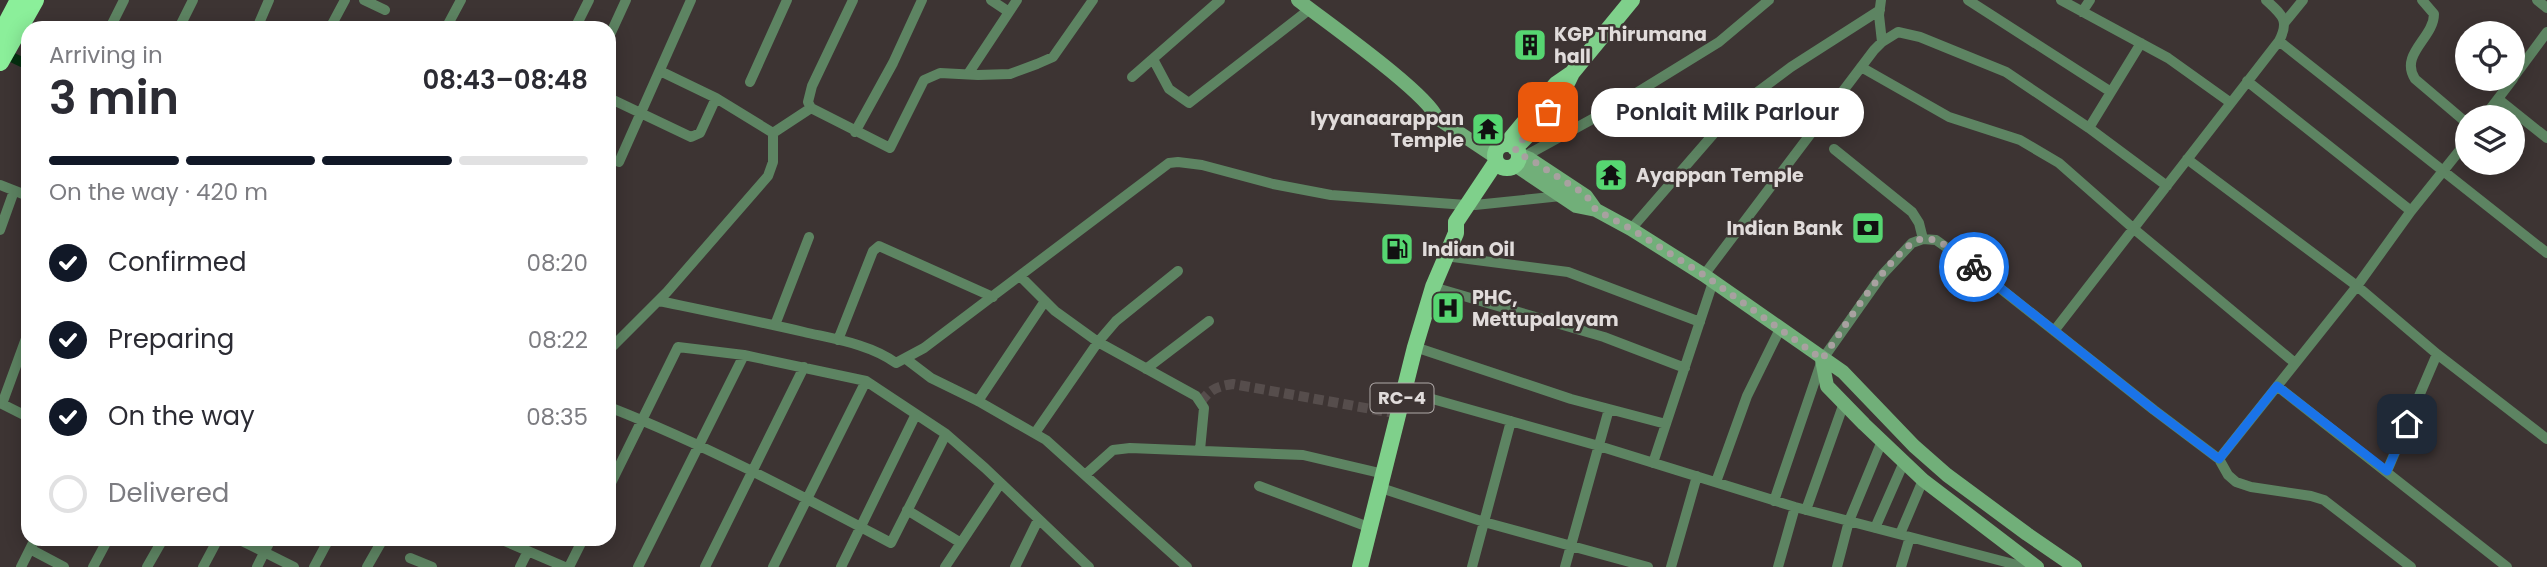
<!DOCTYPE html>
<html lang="en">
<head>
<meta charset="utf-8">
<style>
	body { margin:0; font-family:Poppins,sans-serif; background:#f7f7f7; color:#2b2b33; height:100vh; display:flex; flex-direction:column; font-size:26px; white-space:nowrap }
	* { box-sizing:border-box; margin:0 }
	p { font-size:23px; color:#7c7c81 }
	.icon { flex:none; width:38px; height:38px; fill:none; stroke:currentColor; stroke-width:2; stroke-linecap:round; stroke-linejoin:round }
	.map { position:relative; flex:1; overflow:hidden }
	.drawer { position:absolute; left:21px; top:21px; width:595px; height:525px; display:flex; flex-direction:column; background:#fff; border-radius:21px; box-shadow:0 4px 18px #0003 }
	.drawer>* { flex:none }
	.tools { position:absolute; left:2455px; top:21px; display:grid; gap:14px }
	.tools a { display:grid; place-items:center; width:70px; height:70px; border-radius:50%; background:#fff; box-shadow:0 4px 18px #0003; font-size:35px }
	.pin { position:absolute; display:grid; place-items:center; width:60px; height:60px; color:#fff; margin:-30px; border-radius:14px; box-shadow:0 4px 10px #0006 }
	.courier { position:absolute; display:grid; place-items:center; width:70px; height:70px; margin:-35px; border:5px solid #1a73e8; border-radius:50%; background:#fff; color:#222; box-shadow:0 2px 9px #0007 }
	.bubble { position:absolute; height:49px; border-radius:24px; background:#fff; box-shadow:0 4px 18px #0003; font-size:23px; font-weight:600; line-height:49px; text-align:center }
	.overview em { font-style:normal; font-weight:600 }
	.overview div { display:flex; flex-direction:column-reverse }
	.overview { display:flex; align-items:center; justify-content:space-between; height:119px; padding:0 28px }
	h1 { font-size:46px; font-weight:600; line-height:52px }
	.bar { display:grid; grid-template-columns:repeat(4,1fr); gap:10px 7px; align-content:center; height:84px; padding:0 28px }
	.bar i { height:9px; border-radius:5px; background:#e1e1e2 }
	.bar .on { background:#111827 }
	.bar p { grid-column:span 4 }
	ol { padding:0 28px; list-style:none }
	li { display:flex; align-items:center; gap:21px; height:77px }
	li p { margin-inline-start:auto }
	li .icon { padding:7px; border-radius:50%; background:#111827; color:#fff; stroke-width:4 }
	li:last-child { color:#7c7c81 }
	li i { width:38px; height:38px; border:4px solid #e1e1e2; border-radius:50% }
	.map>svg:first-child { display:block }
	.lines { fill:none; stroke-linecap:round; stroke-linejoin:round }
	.canal { stroke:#052f10; stroke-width:10 }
	.street-tunnel { stroke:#564d4c; stroke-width:10; stroke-dasharray:10 5; stroke-linecap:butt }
	.street { stroke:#5d8462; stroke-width:10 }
	.secondary { stroke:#71af79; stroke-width:14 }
	.primary { stroke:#7fd08b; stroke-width:16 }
	.highway { stroke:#8bef9a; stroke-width:18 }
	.done { stroke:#a8a1a0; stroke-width:7; stroke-dasharray:0 12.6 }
	.route { stroke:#1a73e8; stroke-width:9 }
	.labels { text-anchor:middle; stroke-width:5; stroke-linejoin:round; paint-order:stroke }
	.shield { fill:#3d3433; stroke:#b0aaa9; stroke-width:2 }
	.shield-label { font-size:18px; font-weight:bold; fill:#e1dcdb }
	.poi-label { font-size:19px; font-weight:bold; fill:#e1dcdb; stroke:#3d3433; text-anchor:start }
</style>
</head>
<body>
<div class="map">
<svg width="2547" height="567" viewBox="0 0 2547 567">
	<rect width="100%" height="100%" fill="#3d3433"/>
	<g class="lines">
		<path class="canal" d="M 3,53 L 28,65"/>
		<path class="street-tunnel" d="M 1201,402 C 1210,389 1218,386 1233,384 L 1399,414"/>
		<path class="street" d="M 364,0 L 385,10
			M 853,0 L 812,86 L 808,102 L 811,108 L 890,148 L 924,80 L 940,73 L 978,75 L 1010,74 L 1037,64 L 1053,57 L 1093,0
			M 991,0 L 1009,12
			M 1881,0 L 1879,15 L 1882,42
			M 1968,0 L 2111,92
			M 2061,0 L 2168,58 L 2231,103
			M 2422,0 L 2434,14 C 2434,38 2399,54 2415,79 L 2468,124
			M 2537,0 L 2547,8
			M 2082,12 L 2090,0
			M 2285,22 L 2303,0
			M 110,28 L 124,0
			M 179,28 L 193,0
			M 257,28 L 269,0
			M 330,28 L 345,0
			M 446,28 L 461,0
			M 575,28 L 589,0
			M 609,37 L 626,0
			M 2279,41 L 2547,253
			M 1153,59 L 1169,89 L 1189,103 L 1310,9
			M 1861,67 L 1949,117 L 2020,140 L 2059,163 L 2134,229 L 2295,363
			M 660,71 L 716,98 L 773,133
			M 968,74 L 1017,0
			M 1132,77 L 1220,0
			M 2513,78 L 2547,32
			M 2247,81 L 2411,211
			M 750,82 L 787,0
			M 609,98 L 691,137 L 700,133 L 716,98
			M 2498,99 L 2547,138
			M 2484,117 L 2513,79
			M 2089,128 L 2141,43
			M 855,132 L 893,63 L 922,0
			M 773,133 L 811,108
			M 1834,149 L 1912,212 L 1919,223 L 1923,239
			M 1525,156 L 1607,111 L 1719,42 L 1769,0
			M 2187,159 L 2357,286 L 2437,354 L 2547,439
			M 619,162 L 691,0
			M 0,185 L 28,196
			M 1475,205 L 1561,196
			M 1631,229 L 1736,108 L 1791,67 L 1880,10
			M 0,230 L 14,191
			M 1445,256 L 1568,272 L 1700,322
			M 1704,275 L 1874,50 L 1882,42 L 1898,32 L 1920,37 L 2006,72 L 2089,128 L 2167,186
			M 1020,276 L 1055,311 L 1098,342 L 1196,396 L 1204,408 L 1200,450
			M 1433,287 L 1604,337 L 1685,368
			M 659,301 C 707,311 756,321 804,332 C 834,339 870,344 896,363 L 924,348 L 1169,163 L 1178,162 L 1202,165 L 1273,184 L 1331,195 L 1466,205
			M 775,325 L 809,237
			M 2054,331 L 2279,41 C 2290,20 2282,15 2266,0
			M 838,340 L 873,251 L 879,246 L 993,297
			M 1415,347 L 1571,399 L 1666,424
			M 609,350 L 667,292 L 768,176 L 773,162 L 773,133
			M 906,359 L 931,378 L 978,401 L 1046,440 L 1187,567
			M 1146,369 L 1209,321
			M 2277,386 L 2507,567
			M 1404,391 L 1599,446 L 1795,507 L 2025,567
			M 978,401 L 1045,301
			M 0,403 L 28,417
			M 2,404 L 28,333
			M 609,407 C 706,445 798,494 891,543 L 946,434
			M 1035,433 L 1098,342 L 1116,321 L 1178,271
			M 2219,459 L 2357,286 L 2411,211 L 2468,140
			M 1653,463 L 1713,282
			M 2387,471 L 2437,354
			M 1085,475 L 1113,450 L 1130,448 L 1303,455 L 1384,474
			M 1716,482 L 1747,396 L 1780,329
			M 1259,486 L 1371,528
			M 609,487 L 678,347 L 744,355 L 866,381 L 946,434 L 985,468 L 1089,567
			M 1381,488 L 1484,522 L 1648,567
			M 1774,501 L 1822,360 L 1882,275 L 1912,243 L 1923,239 L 1936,240 L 1967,262 L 2154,410 L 2219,459 L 2228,475 L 2236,482 L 2251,487 L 2311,496 L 2324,500 L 2411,567
			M 907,510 L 961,543
			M 1806,510 L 1844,403
			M 1875,528 L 1904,462
			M 1900,534 L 1923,480
			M 238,539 L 294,567
			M 500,539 L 565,567
			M 30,549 L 64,567
			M 410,558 L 432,567
			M 21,567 L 35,539
			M 93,567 L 108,539
			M 147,567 L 163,539
			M 203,567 L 218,539
			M 257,567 L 271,539
			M 314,567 L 329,539
			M 367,567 L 383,539
			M 520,567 L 528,551
			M 569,567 L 583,539
			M 638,567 L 744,355
			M 705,567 L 804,367
			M 773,567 L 866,381
			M 841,567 L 916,414
			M 945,567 L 1000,484
			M 1015,567 L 1038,520
			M 1472,567 L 1511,421
			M 1565,567 L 1609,409
			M 1671,567 L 1697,476
			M 1778,567 L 1795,507
			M 1837,567 L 1849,521 L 1882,441
			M 1901,567 L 1910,537"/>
		<path class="secondary" d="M 1298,0 C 1326,22 1426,92 1437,118 L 1494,156
			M 1518,154 L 1530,159 L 1586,196 L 1596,210
			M 1515,165 L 1576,206 L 1596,210 L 1631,229 L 1704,275 L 1843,372 L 1914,446 L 1947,475 L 2027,534 L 2075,567
			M 1822,360 L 1827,386 L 1864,424 L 1923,480 L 2037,567"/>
		<path class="primary" d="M 1506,144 L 1556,84 L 1572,73 L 1632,0
			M1495 156a12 12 0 1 1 24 0a12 12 0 1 1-24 0Z
			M 1515,148 C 1538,126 1559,102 1572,73
			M 1360,567 L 1415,347 L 1433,287 L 1456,233 L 1456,222 L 1496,162"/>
		<path class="highway" d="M 0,36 L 19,0
			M 0,62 L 35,0"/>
	</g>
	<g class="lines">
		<path class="done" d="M 1548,112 L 1515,148 L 1518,154 L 1530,159 L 1586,195 L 1596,210 L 1631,229 L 1704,275 L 1822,359 C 1840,335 1895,243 1922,239 C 1940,236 1961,257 1974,267"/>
		<path class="route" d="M 1974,267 L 2154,410 L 2219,459 L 2277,386 L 2387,471 L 2407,424"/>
	</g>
	<defs>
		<symbol id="building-square" viewBox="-11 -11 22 22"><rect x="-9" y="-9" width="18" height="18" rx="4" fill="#56d671" stroke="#3d3433"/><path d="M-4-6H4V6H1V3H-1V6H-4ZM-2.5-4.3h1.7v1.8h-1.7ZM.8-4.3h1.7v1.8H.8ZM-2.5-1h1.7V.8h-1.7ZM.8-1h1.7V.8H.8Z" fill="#111"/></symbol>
		<symbol id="temple-square" viewBox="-11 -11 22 22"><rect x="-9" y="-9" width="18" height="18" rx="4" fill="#56d671" stroke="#3d3433"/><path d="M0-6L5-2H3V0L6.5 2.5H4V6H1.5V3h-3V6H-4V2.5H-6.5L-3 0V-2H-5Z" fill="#111"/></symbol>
		<symbol id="bank-square" viewBox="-11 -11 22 22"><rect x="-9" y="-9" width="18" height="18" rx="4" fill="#56d671" stroke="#3d3433"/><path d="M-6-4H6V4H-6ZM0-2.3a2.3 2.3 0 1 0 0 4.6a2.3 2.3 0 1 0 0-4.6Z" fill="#111"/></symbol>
		<symbol id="fuel-square" viewBox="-11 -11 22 22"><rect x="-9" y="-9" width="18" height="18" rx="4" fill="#56d671" stroke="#3d3433"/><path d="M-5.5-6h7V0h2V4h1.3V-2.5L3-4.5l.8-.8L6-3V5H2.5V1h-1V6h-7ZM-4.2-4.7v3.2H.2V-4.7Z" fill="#111"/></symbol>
		<symbol id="hospital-square" viewBox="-11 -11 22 22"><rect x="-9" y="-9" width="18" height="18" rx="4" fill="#56d671" stroke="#3d3433"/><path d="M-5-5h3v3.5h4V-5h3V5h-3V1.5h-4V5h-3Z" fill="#111"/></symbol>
	</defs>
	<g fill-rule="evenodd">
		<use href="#building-square" x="1511" y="26" width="38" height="38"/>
		<use href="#temple-square" x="1469" y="110" width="38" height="38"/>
		<use href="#temple-square" x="1592" y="156" width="38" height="38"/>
		<use href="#bank-square" x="1849" y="209" width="38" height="38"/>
		<use href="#fuel-square" x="1378" y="230" width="38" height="38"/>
		<use href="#hospital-square" x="1429" y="289" width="38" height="38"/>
	</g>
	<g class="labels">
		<rect class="shield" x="1370.5" y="383.5" width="63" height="29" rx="5"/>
		<g class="shield-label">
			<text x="1402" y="404">RC-4</text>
		</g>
		<g class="poi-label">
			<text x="1554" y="41">KGP Thirumana<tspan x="1554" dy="22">hall</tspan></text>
			<text x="1464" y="125" text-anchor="end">Iyyanaarappan<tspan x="1464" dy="22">Temple</tspan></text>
			<text x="1636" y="182">Ayappan Temple</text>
			<text x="1843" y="235" text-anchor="end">Indian Bank</text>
			<text x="1422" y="256">Indian Oil</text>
			<text x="1472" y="304">PHC,<tspan x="1472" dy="22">Mettupalayam</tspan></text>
		</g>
	</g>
</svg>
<div class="tools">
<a><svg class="icon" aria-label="locate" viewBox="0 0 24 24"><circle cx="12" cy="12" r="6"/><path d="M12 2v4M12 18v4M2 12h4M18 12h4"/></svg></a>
<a><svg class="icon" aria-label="layers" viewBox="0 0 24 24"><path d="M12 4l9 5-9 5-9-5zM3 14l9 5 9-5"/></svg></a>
</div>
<div class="pin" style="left:1548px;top:112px;background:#ea580c"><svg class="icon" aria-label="bag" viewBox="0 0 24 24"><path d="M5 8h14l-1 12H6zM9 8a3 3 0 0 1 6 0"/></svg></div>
<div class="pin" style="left:2407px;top:424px;background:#1f2937"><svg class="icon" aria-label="home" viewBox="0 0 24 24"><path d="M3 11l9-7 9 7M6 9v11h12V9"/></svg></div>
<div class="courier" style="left:1974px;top:267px"><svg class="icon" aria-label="bike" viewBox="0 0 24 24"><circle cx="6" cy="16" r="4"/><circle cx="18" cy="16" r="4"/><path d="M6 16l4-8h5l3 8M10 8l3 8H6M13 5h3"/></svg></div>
<div class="bubble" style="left:1591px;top:88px;width:273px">Ponlait Milk Parlour</div>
<section class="drawer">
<div class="overview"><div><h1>3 min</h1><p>Arriving in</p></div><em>08:43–08:48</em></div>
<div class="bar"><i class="on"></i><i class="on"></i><i class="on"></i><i></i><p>On the way · 420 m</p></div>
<ol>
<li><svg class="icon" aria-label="check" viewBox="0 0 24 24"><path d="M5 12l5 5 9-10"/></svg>Confirmed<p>08:20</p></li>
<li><svg class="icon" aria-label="check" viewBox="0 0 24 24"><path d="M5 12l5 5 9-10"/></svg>Preparing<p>08:22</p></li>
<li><svg class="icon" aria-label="check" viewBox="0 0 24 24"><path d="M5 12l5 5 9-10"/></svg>On the way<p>08:35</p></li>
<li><i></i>Delivered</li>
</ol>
</section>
</div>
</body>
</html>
